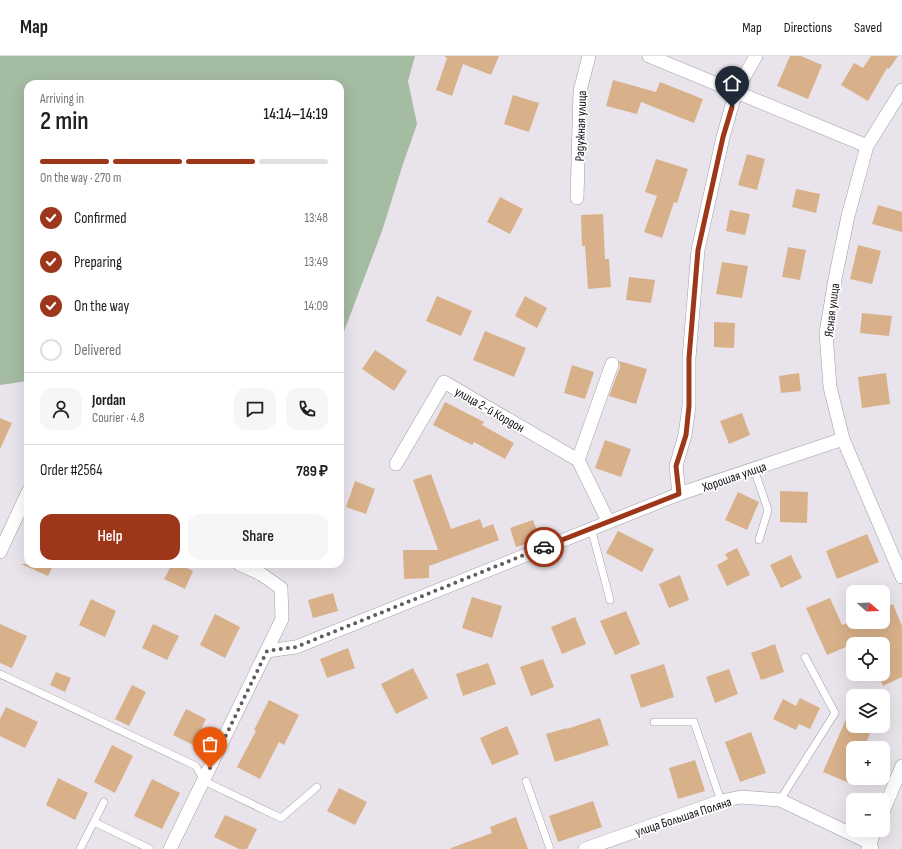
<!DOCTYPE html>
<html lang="en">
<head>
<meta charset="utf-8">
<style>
	body { margin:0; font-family:"Sofia Sans Condensed",sans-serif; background:#f6f6f6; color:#202124; height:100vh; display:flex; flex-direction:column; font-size:15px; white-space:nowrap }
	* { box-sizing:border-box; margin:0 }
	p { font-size:13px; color:#757577 }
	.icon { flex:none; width:22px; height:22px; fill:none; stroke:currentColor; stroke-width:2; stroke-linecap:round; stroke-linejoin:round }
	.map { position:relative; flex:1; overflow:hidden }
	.sheet { position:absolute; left:24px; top:24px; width:320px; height:488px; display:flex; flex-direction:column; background:#fff; border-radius:12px; box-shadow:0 4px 16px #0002 }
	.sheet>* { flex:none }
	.needle { width:26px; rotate:109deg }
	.controls { position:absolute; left:846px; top:529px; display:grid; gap:8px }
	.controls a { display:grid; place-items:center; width:44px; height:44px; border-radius:8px; background:#fff; box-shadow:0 4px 16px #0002; font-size:20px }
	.pin { position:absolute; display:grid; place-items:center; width:34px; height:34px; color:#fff; margin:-41px -17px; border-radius:50% 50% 50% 0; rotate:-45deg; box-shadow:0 0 4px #0007 }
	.pin .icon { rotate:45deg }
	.courier { position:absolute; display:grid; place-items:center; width:40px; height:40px; margin:-20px; border:3px solid #9e361a; border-radius:50%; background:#fff; color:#222; box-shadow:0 1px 5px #0007 }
	.headline em { font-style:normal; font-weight:600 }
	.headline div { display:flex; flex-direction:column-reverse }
	.headline { display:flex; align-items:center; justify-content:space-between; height:68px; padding:0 16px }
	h1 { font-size:26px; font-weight:600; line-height:30px }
	.bar { display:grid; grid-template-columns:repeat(4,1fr); gap:6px 4px; align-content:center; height:48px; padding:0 16px }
	.bar i { height:5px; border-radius:3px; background:#e0e0e0 }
	.bar .active { background:#9e361a }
	.bar p { grid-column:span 4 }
	.line { display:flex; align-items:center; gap:10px; padding:0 16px; border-top:1px solid #e0e0e0 }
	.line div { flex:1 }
	.round { display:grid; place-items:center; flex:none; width:42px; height:42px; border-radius:12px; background:#f6f6f6 }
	ol { padding:0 16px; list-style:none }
	li { display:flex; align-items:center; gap:12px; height:44px }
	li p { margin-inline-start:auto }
	li .icon { padding:4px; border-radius:50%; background:#9e361a; color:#fff; stroke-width:4 }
	li:last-child { color:#757577 }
	li i { width:22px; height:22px; border:2px solid #e0e0e0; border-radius:50% }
	.primary-button { display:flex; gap:8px; margin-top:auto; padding:8px 16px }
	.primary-button a { flex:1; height:46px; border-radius:12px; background:#9e361a; color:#fff; font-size:16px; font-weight:600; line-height:46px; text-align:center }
	.primary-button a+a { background:#f6f6f6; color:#202124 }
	header { display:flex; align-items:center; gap:24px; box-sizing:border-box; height:56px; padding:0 20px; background:#fff; border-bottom:1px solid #e0e0e0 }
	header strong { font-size:19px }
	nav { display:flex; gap:22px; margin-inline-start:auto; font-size:14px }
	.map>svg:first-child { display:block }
	.green { fill:#a4bca2 }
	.building { fill:#d8b18a }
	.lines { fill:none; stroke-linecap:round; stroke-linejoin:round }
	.lane-casing { stroke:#a19da3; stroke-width:8 }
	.street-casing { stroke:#a19da3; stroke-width:14 }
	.lane { stroke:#fff; stroke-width:7 }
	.street { stroke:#fff; stroke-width:13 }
	.done { stroke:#5f5c60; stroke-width:4; stroke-dasharray:0 7.2 }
	.route { stroke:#9e361a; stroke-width:5 }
	.labels { text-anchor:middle; stroke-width:3.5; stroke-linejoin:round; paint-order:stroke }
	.street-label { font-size:13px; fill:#141215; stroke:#fff }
</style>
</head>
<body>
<header>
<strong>Map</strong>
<nav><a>Map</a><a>Directions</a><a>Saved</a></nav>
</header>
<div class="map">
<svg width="902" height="793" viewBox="0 0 902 793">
	<rect width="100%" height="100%" fill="#e9e4eb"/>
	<path class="green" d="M 0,0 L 415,0 L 408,25 L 417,68 L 403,108 L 382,175 L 340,286 L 340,28 L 28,28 L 28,325 L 0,329 Z"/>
	<path class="building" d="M 444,0 L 499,0 L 491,19 L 463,8 L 452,40 L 436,34 L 447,2 Z
		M 790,0 L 801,0 L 822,9 L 808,43 L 777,30 Z
		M 871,0 L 898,0 L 889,13 L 887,12 L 868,45 L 841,29 L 854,7 L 863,12 Z
		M 613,24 L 656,36 L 660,26 L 703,43 L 694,67 L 641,46 L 637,58 L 606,50 Z
		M 513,39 L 539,47 L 529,76 L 504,68 Z
		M 747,98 L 765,103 L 757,134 L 738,129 Z
		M 656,103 L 688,113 L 677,147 L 674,146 L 662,182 L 644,176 L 657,140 L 645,136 Z
		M 796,133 L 820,138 L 816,157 L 792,151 Z
		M 500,141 L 523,153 L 510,178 L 487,166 Z
		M 878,149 L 902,156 L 902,176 L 872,168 Z
		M 730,154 L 750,158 L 745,179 L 726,175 Z
		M 603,158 L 605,203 L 609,203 L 611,231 L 588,233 L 585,190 L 582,190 L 581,159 Z
		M 858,189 L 881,195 L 872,228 L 850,223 Z
		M 788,191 L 806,194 L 800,224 L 782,221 Z
		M 722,206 L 748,210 L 742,242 L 716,238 Z
		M 629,221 L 655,224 L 651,247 L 626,244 Z
		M 437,240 L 472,255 L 461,280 L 426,265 Z
		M 525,240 L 547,252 L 537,272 L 515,260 Z
		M 862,257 L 892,260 L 889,280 L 860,277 Z
		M 714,266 L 735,267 L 734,292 L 714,291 Z
		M 485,275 L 526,292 L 514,321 L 473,304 Z
		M 375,294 L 407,315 L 394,335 L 362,313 Z
		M 619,305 L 647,313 L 636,348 L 609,340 L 620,311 Z
		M 572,309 L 594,316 L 585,343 L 564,337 Z
		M 799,317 L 801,335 L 781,337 L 779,320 Z
		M 886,317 L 890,348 L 862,352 L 858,321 Z
		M 445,346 L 484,366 L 482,369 L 514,387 L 505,403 L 474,386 L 472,389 L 433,369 Z
		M 742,357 L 750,379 L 729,388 L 720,365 Z
		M 0,362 L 12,367 L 0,393 Z
		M 605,384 L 631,393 L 621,421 L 595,412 Z
		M 431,418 L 451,473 L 480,463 L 483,472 L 493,468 L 499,484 L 429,510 L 429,522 L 404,523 L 403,494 L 438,494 L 413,424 Z
		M 355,425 L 375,433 L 366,458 L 346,451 Z
		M 780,435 L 808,436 L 807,467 L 780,466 Z
		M 738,436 L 759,446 L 747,474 L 725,464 Z
		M 533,464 L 540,483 L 516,491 L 510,472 Z
		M 618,475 L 654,493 L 642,516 L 606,497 Z
		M 867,478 L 879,506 L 837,523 L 826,495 Z
		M 737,492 L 750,519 L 727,530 L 717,509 L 728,503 L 725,498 Z
		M 791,499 L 802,522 L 781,532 L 770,509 Z
		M 21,508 L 54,508 L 48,520 Z
		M 172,508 L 179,508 L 193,515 L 185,533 L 164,523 Z
		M 680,519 L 689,544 L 669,552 L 659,528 Z
		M 333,537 L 338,555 L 313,562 L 308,544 Z
		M 472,541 L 502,550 L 492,582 L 462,572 Z
		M 830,542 L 842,569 L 850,566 L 883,566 L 883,553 L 893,548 L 902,570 L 902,621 L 883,630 L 878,618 L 883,618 L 883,588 L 853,588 L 827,599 L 806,552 Z
		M 91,543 L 116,555 L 105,581 L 79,569 Z
		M 626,555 L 640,588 L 615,599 L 600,565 Z
		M 215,558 L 240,571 L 225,602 L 200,589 Z
		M 575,561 L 586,588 L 562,598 L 551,571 Z
		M 0,568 L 27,580 L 12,612 L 0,607 Z
		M 153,568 L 179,580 L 167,604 L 142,592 Z
		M 775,588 L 784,616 L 761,624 L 751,597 Z
		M 348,592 L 355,612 L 327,622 L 320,603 Z
		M 543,603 L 554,631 L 531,640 L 520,611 Z
		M 488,607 L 496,628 L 463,640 L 456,618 Z
		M 664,608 L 674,641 L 641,652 L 630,619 Z
		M 413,612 L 428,642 L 396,658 L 381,628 Z
		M 729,613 L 738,638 L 715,647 L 706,621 Z
		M 56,616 L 71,622 L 65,636 L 50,629 Z
		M 132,629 L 146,636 L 129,670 L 115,663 Z
		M 800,642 L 820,652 L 810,673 L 799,668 L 796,674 L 773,663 L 783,643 L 796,650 Z
		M 269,644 L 299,659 L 284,689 L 279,686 L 260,723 L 237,711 L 256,675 L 254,674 Z
		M 853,647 L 853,670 L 867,670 L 872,672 L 864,692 L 853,692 L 853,717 L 849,727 L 823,716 Z
		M 6,651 L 38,666 L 25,692 L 0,680 L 0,663 Z
		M 186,653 L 206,663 L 193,689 L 173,679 Z
		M 600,662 L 609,689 L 555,706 L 546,678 L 567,672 L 567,673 Z
		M 507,670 L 519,698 L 492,709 L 480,682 Z
		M 751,676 L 766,717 L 740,726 L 725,686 Z
		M 112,689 L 133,700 L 115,737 L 94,726 Z
		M 695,704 L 705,735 L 678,743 L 669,712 Z
		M 58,722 L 88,737 L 75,764 L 46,749 Z
		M 152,723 L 180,737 L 162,773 L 134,760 Z
		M 339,732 L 367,746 L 355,769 L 327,755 Z
		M 593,745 L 602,771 L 558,786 L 549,760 Z
		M 225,759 L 257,773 L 247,793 L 239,793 L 214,781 Z
		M 516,761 L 528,793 L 451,793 L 451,792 L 492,777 L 490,771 Z"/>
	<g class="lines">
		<defs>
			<path id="lane" d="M 754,413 L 768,454 L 759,484
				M 591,472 L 610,544
				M 0,618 L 196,710 L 204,725 L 281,762 L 317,731
				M 654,666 L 694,666 L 721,745
				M 526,725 L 550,793
				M 780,744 L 835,657 L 805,601
				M 94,766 L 150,793
				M 80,793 L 104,746"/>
			<path id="street" d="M 649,0 L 867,90
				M 902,34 L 867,90 L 848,160 L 835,223 L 826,277 L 830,331 L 843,383 L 902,521
				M 577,142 L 580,35 L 589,0
				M 578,404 L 612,308
				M 396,408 L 444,326 L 578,404 L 608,465
				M 679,438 L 676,410 L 685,379 L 689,350 L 689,302 L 698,194 L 723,81 L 736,35 L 756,0
				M 0,496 L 28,436
				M 267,595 L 296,591 L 679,438 L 843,383
				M 883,756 L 902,710
				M 170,793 L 282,563 L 281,532 L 261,518 L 239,508
				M 585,793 L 721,745 L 741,741 L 780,744 L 870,787 L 872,793
				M 868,793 L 875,774"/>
		</defs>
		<use href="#lane" class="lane-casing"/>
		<use href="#street" class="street-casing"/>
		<use href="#lane" class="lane"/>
		<use href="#street" class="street"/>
	</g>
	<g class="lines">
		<path class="done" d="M 210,712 L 267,595 L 296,591 L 544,491"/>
		<path class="route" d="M 544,491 L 679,438 L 676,410 L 686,379 L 689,350 L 689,302 L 698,194 L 723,81 L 732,51"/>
	</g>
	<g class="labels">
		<g class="street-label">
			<text transform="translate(580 70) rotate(-88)" y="5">Радужная улица</text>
			<text transform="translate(831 254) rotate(-83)" y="5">Ясная улица</text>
			<text transform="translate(490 353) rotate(30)" y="5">улица 2-й Кордон</text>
			<text transform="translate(734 420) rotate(-19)" y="5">Хорошая улица</text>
			<text transform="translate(683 760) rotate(-18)" y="5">улица Большая Поляна</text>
		</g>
	</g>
</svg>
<div class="controls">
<a><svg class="needle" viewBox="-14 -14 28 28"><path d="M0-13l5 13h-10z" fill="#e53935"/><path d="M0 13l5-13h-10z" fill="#757577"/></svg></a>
<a><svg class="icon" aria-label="locate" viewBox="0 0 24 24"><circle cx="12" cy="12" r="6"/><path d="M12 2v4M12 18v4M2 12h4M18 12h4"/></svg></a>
<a><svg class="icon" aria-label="layers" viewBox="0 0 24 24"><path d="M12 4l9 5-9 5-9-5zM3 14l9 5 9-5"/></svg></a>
<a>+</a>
<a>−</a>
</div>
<div class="pin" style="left:210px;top:712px;background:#ea580c"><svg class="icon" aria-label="bag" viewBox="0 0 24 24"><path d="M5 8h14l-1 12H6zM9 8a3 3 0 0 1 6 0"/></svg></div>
<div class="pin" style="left:732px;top:51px;background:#1f2937"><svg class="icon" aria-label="home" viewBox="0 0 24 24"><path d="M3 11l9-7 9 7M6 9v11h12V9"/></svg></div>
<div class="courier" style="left:544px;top:491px"><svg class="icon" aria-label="car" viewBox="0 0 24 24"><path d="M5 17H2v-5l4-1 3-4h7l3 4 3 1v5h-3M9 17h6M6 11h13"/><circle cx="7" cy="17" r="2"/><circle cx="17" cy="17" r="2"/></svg></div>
<section class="sheet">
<div class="headline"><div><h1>2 min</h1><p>Arriving in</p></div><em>14:14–14:19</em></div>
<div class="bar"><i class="active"></i><i class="active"></i><i class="active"></i><i></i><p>On the way · 270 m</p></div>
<ol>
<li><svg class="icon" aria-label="check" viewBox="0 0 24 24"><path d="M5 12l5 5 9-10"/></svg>Confirmed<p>13:48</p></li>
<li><svg class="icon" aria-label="check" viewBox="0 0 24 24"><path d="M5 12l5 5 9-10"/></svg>Preparing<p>13:49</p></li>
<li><svg class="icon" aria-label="check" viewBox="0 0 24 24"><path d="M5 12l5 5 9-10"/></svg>On the way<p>14:09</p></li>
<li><i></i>Delivered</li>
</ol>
<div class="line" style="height:72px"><a class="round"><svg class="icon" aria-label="person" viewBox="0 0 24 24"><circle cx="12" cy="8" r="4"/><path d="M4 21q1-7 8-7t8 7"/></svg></a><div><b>Jordan</b><p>Courier · 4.8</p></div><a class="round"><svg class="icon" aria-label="chat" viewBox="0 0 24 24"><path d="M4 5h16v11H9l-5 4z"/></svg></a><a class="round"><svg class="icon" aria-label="phone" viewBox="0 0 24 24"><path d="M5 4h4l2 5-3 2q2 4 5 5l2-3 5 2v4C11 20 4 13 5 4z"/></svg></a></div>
<div class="line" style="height:52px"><div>Order #2564</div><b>789 ₽</b></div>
<div class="primary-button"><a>Help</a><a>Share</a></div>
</section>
</div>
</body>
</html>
